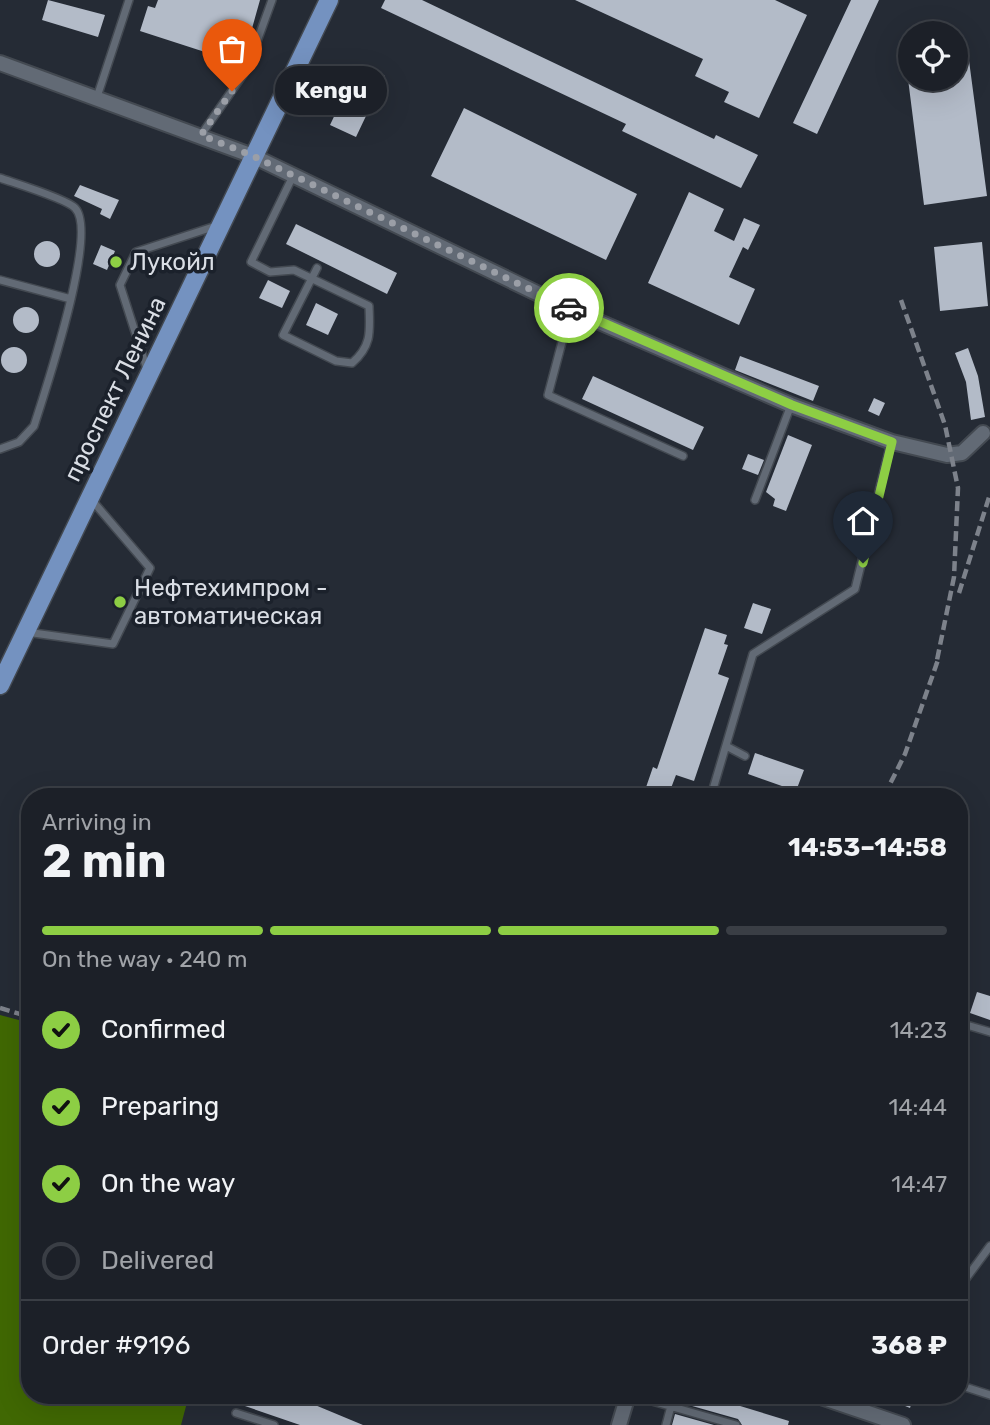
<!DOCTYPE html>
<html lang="en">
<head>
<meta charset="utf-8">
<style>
	body { margin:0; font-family:Rubik,sans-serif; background:#252830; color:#f1f3f6; height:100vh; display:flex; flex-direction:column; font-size:26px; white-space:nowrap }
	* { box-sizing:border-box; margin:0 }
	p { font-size:23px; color:#a0a3a8 }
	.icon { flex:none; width:38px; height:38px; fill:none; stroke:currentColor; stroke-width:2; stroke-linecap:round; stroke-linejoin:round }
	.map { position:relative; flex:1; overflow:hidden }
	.sheet { position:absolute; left:21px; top:788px; width:947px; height:616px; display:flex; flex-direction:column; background:#1c2028; border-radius:28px; box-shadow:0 7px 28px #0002,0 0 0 2px #3a3e45 }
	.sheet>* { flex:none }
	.fabs { position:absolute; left:898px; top:21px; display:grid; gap:14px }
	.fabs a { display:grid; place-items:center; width:70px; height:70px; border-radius:50%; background:#1c2028; box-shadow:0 7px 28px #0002,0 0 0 2px #3a3e45; font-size:35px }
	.pin { position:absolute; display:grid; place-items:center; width:60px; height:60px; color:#fff; margin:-72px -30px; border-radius:50% 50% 50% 0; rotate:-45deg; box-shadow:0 0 7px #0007 }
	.pin .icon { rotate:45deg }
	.courier { position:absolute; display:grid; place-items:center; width:70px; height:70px; margin:-35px; border:5px solid #8dce44; border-radius:50%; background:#fff; color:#222; box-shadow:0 2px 9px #0007 }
	.bubble { position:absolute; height:49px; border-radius:24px; background:#1c2028; box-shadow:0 7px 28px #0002,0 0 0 2px #3a3e45; font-size:23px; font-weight:700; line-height:49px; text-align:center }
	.overview em { font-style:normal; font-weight:700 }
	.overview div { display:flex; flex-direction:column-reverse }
	.overview { display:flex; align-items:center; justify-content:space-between; height:119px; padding:0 21px }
	h1 { font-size:46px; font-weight:700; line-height:52px }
	.bar { display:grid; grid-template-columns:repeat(4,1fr); gap:10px 7px; align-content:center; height:84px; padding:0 21px }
	.bar i { height:9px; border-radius:5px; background:#3a3e45 }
	.bar .active { background:#8dce44 }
	.bar p { grid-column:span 4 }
	.line { display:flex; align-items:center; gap:18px; padding:0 21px; border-top:2px solid #3a3e45 }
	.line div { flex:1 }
	ol { padding:0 21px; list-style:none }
	li { display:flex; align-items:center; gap:21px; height:77px }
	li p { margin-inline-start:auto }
	li .icon { padding:7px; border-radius:50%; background:#8dce44; color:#111; stroke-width:4 }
	li:last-child { color:#a0a3a8 }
	li i { width:38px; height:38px; border:4px solid #3a3e45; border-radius:50% }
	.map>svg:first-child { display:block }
	.forest { fill:#406803 }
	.building { fill:#b3bbc8 }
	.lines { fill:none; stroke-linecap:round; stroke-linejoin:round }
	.lane-casing { stroke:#434951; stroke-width:10 }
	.street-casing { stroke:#434951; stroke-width:18 }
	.primary-casing { stroke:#434951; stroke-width:21 }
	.lane { stroke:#626a75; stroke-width:7 }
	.street { stroke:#626a75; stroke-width:14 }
	.primary { stroke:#7492c0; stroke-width:18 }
	.rail { stroke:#7d828b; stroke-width:4.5; stroke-dasharray:10 5; stroke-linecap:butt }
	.done { stroke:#9b9fa7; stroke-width:7; stroke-dasharray:0 12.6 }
	.route { stroke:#8dce44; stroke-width:9 }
	.poi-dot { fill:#8dce44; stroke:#1b212b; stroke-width:2.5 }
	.labels { text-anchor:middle; stroke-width:7; stroke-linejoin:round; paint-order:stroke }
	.poi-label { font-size:24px; fill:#dadee5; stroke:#1b212b; text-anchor:start }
	.street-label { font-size:24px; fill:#dadee5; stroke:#1b212b }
</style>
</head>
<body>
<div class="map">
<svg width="990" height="1425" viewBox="0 0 990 1425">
	<rect width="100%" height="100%" fill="#252b35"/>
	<path class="forest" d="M 0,1015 L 30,1023 L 30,1395 L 189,1395 L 181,1425 L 0,1425 Z"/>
	<path class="building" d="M 48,0 L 105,15 L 98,37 L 42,20 Z
		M 158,0 L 260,0 L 242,64 L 140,31 L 148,6 L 155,8 Z
		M 385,0 L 422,0 L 714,139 L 716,135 L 758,155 L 741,188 L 622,131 L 626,124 L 381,8 Z
		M 575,0 L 775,0 L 807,15 L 759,118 L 724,102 L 729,92 L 695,76 L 703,59 Z
		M 851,0 L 879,0 L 817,134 L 793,123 Z
		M 968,53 L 987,196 L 924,205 L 908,79 L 956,79 L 956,54 Z
		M 359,64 L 385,76 L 356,137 L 330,125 Z
		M 464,108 L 637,194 L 606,260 L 431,176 Z
		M 80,185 L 119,200 L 110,219 L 100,214 L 102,209 L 74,196 Z
		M 689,192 L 724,209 L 714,231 L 734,241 L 744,218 L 760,225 L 748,250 L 743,247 L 729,277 L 755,289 L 739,325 L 648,283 Z
		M 296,224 L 397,273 L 387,294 L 286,244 Z
		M34 254a13 13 0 1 1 26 0a13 13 0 1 1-26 0Z
		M 982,242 L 988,306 L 940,311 L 934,247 Z
		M 101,245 L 115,251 L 107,270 L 93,264 Z
		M 268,280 L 290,291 L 282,308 L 259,298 Z
		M 316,303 L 338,314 L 328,335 L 306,325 Z
		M13 320a13 13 0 1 1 26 0a13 13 0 1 1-26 0Z
		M1 360a13 13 0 1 1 26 0a13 13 0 1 1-26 0Z
		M 968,348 L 978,376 L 985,417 L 971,420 L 966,382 L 955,353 Z
		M 740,356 L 819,386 L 813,401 L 735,370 Z
		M 593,376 L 704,427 L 693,450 L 582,399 Z
		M 874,398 L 885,403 L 879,416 L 868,411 Z
		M 788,435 L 812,445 L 786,511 L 773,506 L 775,499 L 766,492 Z
		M 748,454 L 764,460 L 758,475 L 742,469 Z
		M 753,603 L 771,609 L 762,634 L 744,628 Z
		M 705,628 L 727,635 L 724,644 L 728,645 L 718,674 L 729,678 L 694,781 L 676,775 L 668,796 L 643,796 L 653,767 L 657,769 Z
		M 755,753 L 804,770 L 796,791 L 748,774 Z
		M 977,992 L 990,996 L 990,1020 L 970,1013 Z
		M 246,1395 L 291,1395 L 363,1425 L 300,1425 L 242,1405 Z
		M 681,1395 L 704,1395 L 789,1421 L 788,1425 L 742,1425 L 738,1419 L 678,1402 Z
		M 878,1395 L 914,1395 L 910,1408 Z
		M 675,1414 L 714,1425 L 672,1425 Z"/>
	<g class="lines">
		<defs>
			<path id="lane" d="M 97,97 L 129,0
				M 201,135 L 247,69 L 272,0
				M 293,176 L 251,262 L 270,272 L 294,270 L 369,306 C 370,331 372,346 352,363 L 336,361 L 283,335 L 317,268
				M 0,178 C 14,183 67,199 75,208 C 99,232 45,391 34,426 L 19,442 L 0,449
				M 0,280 L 71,299
				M 574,312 L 566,327 L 548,395 L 683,456
				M 147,369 L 120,285 L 136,252 L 216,226
				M 755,500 L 791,405
				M 26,632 L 113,644 L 150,568 L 90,498
				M 726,746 L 745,756
				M 711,796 L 753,654 L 855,589 L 891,443
				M 970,1026 L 990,1032
				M 959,1288 L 990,1246
				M 959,1385 L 990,1395
				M 631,1395 L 736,1425
				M 236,1413 L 274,1425
				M 666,1425 L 671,1406"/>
			<path id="street" d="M 0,63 L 253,156 L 574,311 L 791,405 L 892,442 L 947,455 L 962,453 L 983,433
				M 815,1395 L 903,1425
				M 619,1425 L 628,1395"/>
			<path id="primary" d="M 0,685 L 329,0"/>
		</defs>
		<use href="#lane" class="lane-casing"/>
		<use href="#street" class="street-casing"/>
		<use href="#primary" class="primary-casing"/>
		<use href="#lane" class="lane"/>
		<use href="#street" class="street"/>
		<use href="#primary" class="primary"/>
		<path class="rail" d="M 901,300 L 945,425 L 958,488 L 954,577 L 936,665
			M 959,593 L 990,494
			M 884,796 L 905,754 L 939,657
			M 0,1008 L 30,1017"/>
	</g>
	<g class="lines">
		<path class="done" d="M 232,91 L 201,135 L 253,156 L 569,308"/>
		<path class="route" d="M 569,308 L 792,405 L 892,442 L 863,563"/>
	</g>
	<g class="poi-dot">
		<circle cx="116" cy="262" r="7"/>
		<circle cx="120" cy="602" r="7"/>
	</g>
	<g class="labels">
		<g class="poi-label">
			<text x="130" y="270">Лукойл</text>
			<text x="134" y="596">Нефтехимпром -<tspan x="134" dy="28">автоматическая</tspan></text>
		</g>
		<g class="street-label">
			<text transform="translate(115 389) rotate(-64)" y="8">проспект Ленина</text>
		</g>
	</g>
</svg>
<div class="fabs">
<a><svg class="icon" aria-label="locate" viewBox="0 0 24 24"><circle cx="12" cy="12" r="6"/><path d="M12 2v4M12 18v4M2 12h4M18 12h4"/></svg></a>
</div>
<div class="pin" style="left:232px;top:91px;background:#ea580c"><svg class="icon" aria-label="bag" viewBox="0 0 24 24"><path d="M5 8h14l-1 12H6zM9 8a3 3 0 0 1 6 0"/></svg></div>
<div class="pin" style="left:863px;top:563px;background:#1f2937"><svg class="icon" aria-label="home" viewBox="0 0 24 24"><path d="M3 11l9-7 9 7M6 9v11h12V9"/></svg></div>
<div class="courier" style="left:569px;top:308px"><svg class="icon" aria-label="car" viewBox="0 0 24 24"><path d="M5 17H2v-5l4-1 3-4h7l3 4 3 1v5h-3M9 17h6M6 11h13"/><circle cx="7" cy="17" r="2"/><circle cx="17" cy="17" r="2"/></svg></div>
<div class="bubble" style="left:275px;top:66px;width:112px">Kengu</div>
<section class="sheet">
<div class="overview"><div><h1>2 min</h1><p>Arriving in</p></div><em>14:53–14:58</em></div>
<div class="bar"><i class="active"></i><i class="active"></i><i class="active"></i><i></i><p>On the way · 240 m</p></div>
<ol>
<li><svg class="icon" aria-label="check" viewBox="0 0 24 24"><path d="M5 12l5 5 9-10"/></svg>Confirmed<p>14:23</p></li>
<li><svg class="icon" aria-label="check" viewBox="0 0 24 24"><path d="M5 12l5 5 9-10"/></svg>Preparing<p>14:44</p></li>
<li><svg class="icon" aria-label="check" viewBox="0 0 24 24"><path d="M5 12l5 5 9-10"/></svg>On the way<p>14:47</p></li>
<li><i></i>Delivered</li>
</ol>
<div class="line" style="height:91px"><div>Order #9196</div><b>368 ₽</b></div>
</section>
</div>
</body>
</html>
